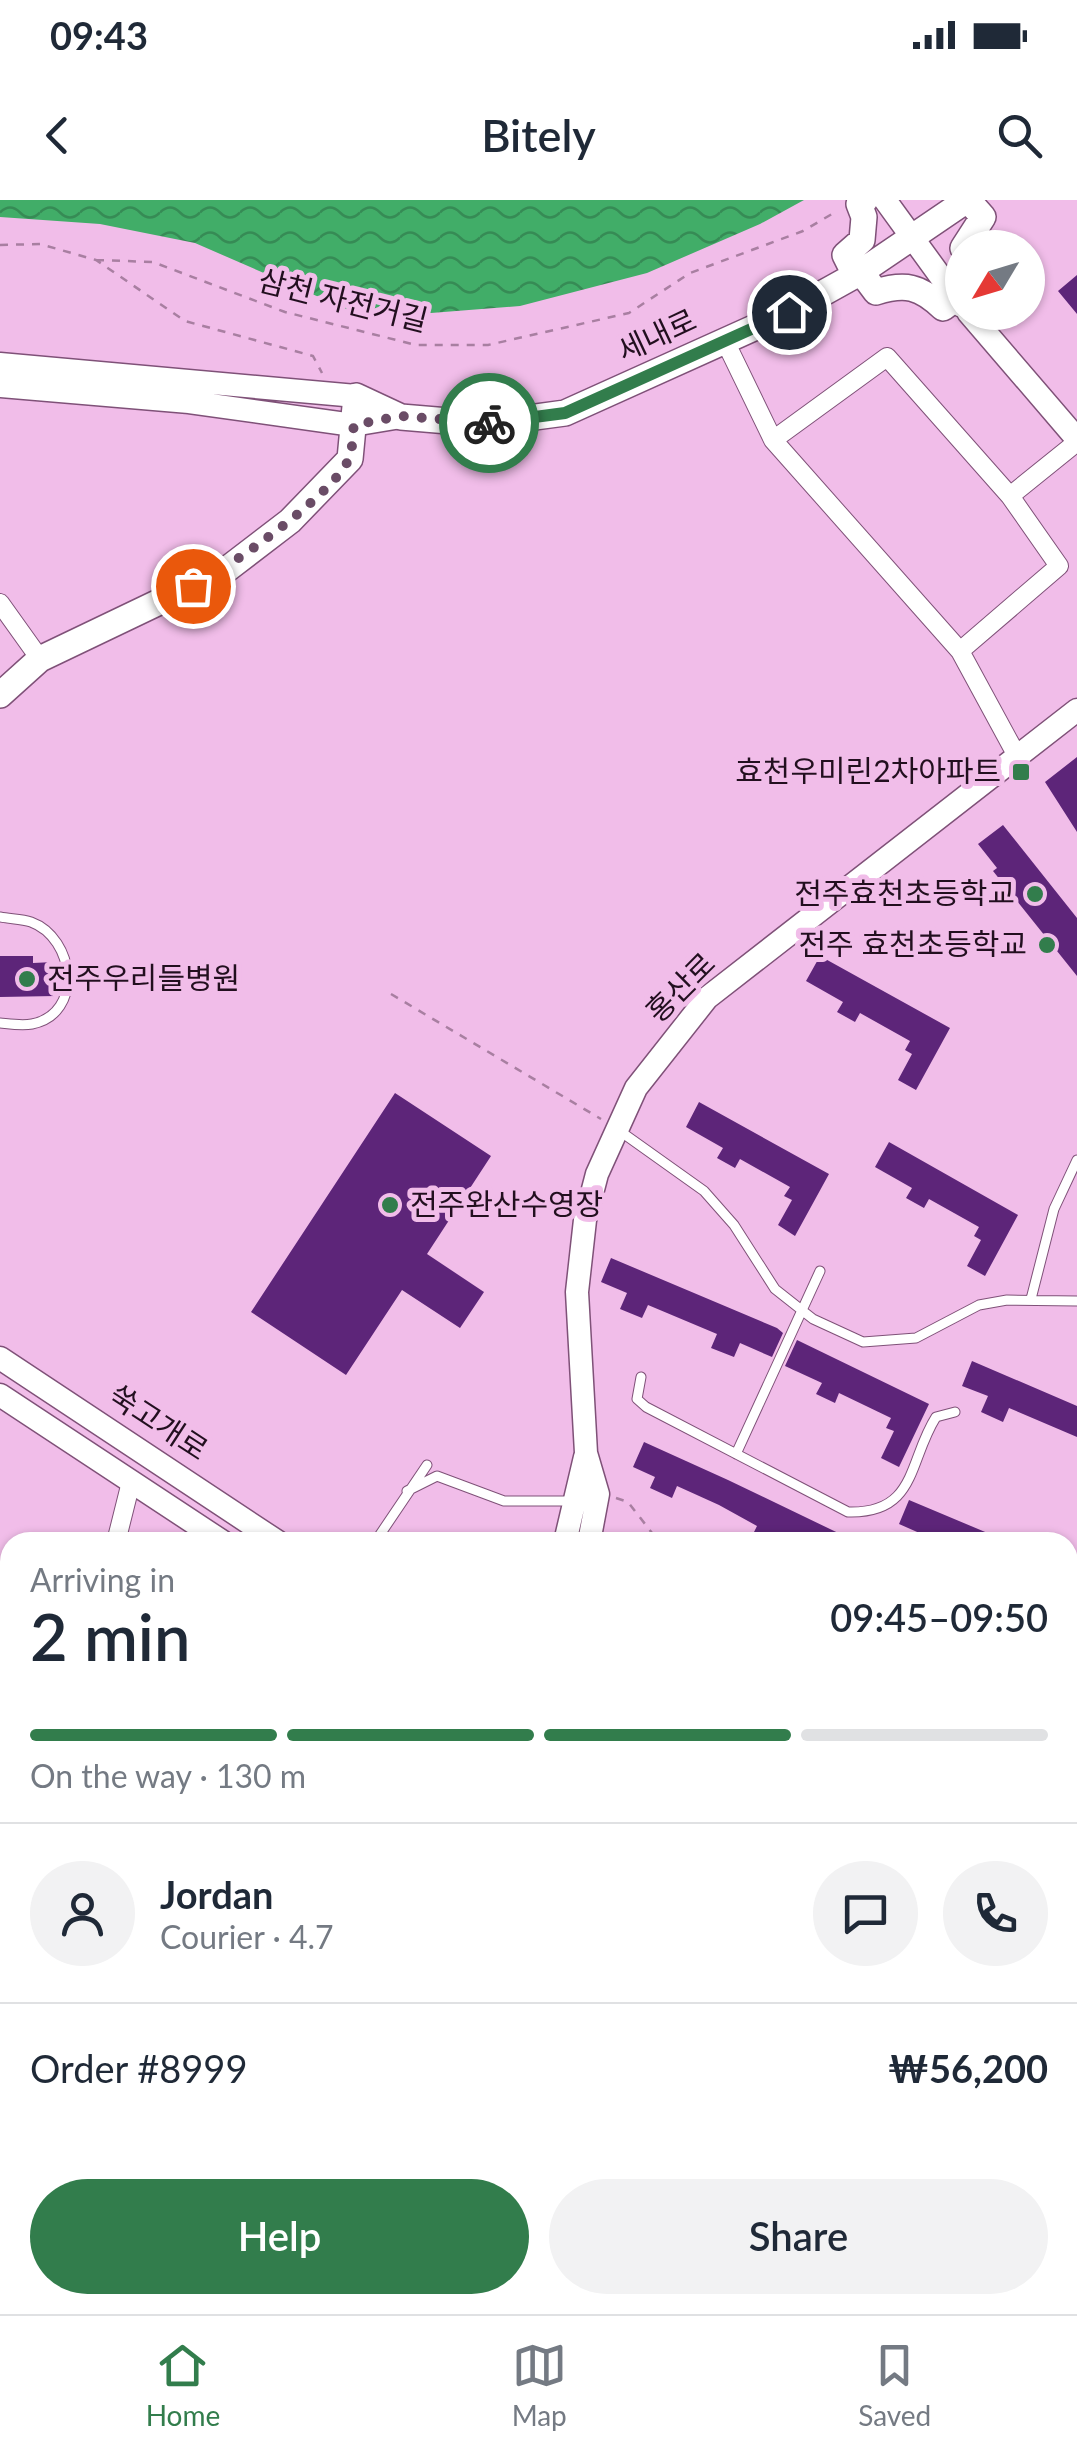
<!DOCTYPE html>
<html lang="en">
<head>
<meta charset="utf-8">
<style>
	body { margin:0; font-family:Lato,"Noto Sans KR",sans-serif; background:#f2f2f3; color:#1f2937; height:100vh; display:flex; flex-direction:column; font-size:38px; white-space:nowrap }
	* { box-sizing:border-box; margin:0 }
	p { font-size:32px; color:#747a83 }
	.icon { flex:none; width:55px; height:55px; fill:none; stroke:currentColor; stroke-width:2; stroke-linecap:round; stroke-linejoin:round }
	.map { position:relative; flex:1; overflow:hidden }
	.side { position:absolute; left:0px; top:1332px; width:1078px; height:782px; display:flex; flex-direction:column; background:#fff; border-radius:30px 30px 0 0; box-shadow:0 2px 8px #0004 }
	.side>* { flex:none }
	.needle { width:65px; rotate:232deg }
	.tools { position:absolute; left:945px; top:30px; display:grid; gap:20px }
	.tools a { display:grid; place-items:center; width:100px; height:100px; border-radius:50%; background:#fff; box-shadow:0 2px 8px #0004; font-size:50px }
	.pin { position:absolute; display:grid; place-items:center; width:85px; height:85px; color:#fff; margin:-42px; border:5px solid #fff; border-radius:50%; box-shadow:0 2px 10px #0007 }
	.courier { position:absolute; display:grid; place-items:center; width:100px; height:100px; margin:-50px; border:8px solid #327d4c; border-radius:50%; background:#fff; color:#222; box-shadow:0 2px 12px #0007 }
	.headline em { font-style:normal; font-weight:600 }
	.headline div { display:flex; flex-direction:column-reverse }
	.headline { display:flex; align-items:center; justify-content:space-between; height:170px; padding:0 30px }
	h1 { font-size:65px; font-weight:600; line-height:75px }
	.bar { display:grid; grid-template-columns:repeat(4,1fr); gap:15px 10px; align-content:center; height:120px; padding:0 30px }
	.bar i { height:12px; border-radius:8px; background:#e0e1e3 }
	.bar .active { background:#327d4c }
	.bar p { grid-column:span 4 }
	.line { display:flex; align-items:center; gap:25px; padding:0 30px; border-top:2px solid #e0e1e3 }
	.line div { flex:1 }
	.round { display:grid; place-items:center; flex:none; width:105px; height:105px; border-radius:52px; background:#f2f2f3 }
	.cta { display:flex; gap:20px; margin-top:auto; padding:20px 30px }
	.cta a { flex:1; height:115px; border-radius:60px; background:#327d4c; color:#fff; font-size:40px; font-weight:600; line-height:115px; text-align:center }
	.cta a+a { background:#f2f2f3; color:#1f2937 }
	.status { display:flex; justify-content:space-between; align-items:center; height:70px; padding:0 50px; background:#fff; direction:ltr }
	.status svg { height:28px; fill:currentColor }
	header { display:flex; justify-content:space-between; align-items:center; height:130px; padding:0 30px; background:#fff; font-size:45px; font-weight:600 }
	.dock { display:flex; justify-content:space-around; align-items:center; height:140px; border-top:2px solid #e0e1e3; background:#fff; font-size:28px; color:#747a83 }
	.dock a { display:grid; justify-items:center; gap:5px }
	.dock .active { color:#327d4c }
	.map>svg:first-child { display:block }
	.park { fill:url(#park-crowns) }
	.water { fill:url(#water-waves) }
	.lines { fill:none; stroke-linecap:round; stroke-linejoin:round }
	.stream { stroke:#41ad68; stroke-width:5 }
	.building { fill:#5d2579 }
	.service-casing { stroke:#7f5178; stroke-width:11 }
	.minor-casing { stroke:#7f5178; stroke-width:20 }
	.tertiary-casing { stroke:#7f5178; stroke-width:25 }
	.secondary-casing { stroke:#7f5178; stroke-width:28 }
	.path { stroke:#a87fa1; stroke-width:2.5; stroke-dasharray:8 8; stroke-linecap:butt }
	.service { stroke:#fff; stroke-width:9 }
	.minor { stroke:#fff; stroke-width:18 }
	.tertiary { stroke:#fff; stroke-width:22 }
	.secondary { stroke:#fff; stroke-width:25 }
	.done { stroke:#6a4c66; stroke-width:10; stroke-dasharray:0 18 }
	.route { stroke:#327d4c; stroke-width:12 }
	.poi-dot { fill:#327d4c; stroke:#f1bde9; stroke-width:4 }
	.labels { text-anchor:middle; stroke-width:10; stroke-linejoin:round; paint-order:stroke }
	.street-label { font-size:30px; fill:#220f1f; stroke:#f1bde9 }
	.poi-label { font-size:30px; fill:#220f1f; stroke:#f1bde9; text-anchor:end }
</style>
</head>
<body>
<div class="status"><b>09:43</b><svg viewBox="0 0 49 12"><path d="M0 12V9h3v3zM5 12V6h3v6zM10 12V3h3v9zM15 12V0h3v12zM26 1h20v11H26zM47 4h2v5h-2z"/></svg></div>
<header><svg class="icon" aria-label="back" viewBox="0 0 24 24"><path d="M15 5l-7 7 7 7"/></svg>Bitely<svg class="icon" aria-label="search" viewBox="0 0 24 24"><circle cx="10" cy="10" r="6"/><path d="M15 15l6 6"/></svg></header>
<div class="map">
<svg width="1077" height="2114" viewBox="0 0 1077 2114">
	<defs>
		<pattern id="park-crowns" width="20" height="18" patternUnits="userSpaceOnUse" patternTransform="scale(2.5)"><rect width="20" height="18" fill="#f8a290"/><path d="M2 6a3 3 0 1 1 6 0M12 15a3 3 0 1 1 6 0" fill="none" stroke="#d48a7c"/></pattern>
		<pattern id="water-waves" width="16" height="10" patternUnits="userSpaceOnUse" patternTransform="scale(2.5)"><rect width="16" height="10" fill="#41ad68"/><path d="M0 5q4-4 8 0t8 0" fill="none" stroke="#368b55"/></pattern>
	</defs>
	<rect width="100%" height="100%" fill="#f1bde9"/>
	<path class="park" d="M 0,1737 L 10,1737 L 10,2006 L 0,2010 Z"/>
	<path class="water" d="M 0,0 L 804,0 L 760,24 L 647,73 L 520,106 L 431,113 L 358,114 L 195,43 L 100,24 L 0,17 Z
		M 0,1753 L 10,1754 L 10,1879 L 0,1881 Z"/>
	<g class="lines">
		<path class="stream" d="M 1068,1487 L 1077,1486
			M 0,1667 L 10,1667"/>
	</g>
	<path class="building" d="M 1077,75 L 1077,114 L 1058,91 Z
		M 1077,557 L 1077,632 L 1045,582 Z
		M 1003,625 L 1077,718 L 1077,776 L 993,671 L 997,668 L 978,644 Z
		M 0,756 L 33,756 L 33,763 L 54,762 L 55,796 L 0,797 Z
		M 820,756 L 950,828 L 916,890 L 898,880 L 912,854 L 905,850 L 910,841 L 860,813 L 855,822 L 837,812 L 843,802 L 806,781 Z
		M 395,893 L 491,956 L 427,1054 L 484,1092 L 460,1128 L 402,1090 L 346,1175 L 251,1112 Z
		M 699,902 L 829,974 L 795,1036 L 778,1025 L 792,1000 L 784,996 L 790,987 L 740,959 L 735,968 L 717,958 L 723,948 L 686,927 Z
		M 889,942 L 1018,1015 L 985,1076 L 967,1066 L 981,1040 L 974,1036 L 979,1027 L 929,999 L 924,1008 L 906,998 L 912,988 L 875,967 Z
		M 611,1058 L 777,1128 L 783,1133 L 772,1157 L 740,1143 L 734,1157 L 711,1148 L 717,1134 L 648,1105 L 642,1118 L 620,1109 L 627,1093 L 601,1082 Z
		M 797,1140 L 929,1204 L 899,1267 L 881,1258 L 894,1231 L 886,1228 L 891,1218 L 839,1193 L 835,1203 L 816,1194 L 822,1183 L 785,1166 Z
		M 972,1161 L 1077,1206 L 1077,1237 L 1009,1208 L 1003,1222 L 981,1212 L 988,1196 L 962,1186 Z
		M 644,1242 L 728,1280 L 857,1342 L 788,1342 L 774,1336 L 771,1342 L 764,1342 L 752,1336 L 757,1326 L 719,1305 L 677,1286 L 672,1298 L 650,1288 L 655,1277 L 633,1267 Z
		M 909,1300 L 1009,1342 L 921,1342 L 924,1335 L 899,1324 Z"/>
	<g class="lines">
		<defs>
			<path id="service" d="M 0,717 C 10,719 22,719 31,722 C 75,738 84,814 32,824 C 22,826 10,824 0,823
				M 617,929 L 704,991 L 734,1025 L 775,1089 L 813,1119 L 863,1142 L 916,1138 L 979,1105 L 1007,1100 L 1077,1101
				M 1031,1099 L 1054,1009 L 1077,960
				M 641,1177 L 637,1199 L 646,1207 L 848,1312 C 917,1314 908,1261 936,1217 L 955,1212
				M 736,1254 L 820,1071
				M 407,1291 L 437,1276 L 504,1301 L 571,1301
				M 375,1342 L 427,1265
				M 515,2114 L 519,2105
				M 539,2114 L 543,2105"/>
			<path id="minor" d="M 725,141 L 773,240 L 960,451 L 1017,556
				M 773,240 L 887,157 L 1010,296 L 1059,366 L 960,451
				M 1010,296 L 1077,242
				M 0,403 L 40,459
				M 116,1342 L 131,1282
				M 0,1418 L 10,1405
				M 1068,1438 L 1077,1417
				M 0,1446 L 10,1451
				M 0,1525 L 10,1505
				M 1068,1548 L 1077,1547
				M 0,1715 L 10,1716
				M 1068,2061 L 1077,2068
				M 62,2105 L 67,2114
				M 249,2105 L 261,2114
				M 431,2105 L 445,2114
				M 164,2114 L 174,2105
				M 700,2114 L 703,2105
				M 820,2114 L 823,2105
				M 928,2114 L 932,2105"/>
			<path id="tertiary" d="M 885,0 L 962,106
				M 968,112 L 1077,239
				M 0,164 L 356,196
				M 0,186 L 189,202 L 353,225 L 401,217
				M 0,1158 L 278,1342
				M 0,1195 L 223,1342
				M 565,1342 L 585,1257
				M 589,1342 L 598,1294 L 586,1253 L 577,1092 L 585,1020 L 597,974 L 636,888 L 707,798 L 1077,510
				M 1068,1873 L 1077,1879
				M 1068,1917 L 1077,1923
				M 0,2041 L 10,2037
				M 0,2079 L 10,2075"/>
			<path id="secondary" d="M 963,48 L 983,17 L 968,0
				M 861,72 L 876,92 C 905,83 920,86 943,108 L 962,94
				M 855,75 L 845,55 L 862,40 L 864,17 L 859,4 L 865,0
				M 0,495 L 40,459 L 226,370 L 290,321 L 350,259 L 356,196 L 401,217 L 484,224 L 565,213 L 789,112 L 861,72 L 967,0"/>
		</defs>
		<use href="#service" class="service-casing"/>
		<use href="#minor" class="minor-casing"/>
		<use href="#tertiary" class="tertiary-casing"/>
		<use href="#secondary" class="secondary-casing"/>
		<path class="path" d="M 0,45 L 40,44 L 96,60 L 185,121 L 313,156 L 322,173
			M 96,60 L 153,62 L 285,112 L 416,145 L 488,145 L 629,113 L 690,73 L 803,31 L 837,11
			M 391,794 L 601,919
			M 616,1298 L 628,1302 L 659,1342
			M 1068,1509 L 1077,1508
			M 0,1634 L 10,1635
			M 0,1745 L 10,1746
			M 0,1893 L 10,1891
			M 0,1920 L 10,1916
			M 0,1944 L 10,1941
			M 0,1969 L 10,1974"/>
		<use href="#service" class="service"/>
		<use href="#minor" class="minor"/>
		<use href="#tertiary" class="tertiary"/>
		<use href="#secondary" class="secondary"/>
	</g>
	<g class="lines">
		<path class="done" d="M 193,386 C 228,369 339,291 350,256 C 353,247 352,235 354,225 L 400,216 L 489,223"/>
		<path class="route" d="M 489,223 L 565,213 L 789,112"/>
	</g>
	<g class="poi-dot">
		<rect x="1011" y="562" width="20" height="20" rx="5"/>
		<circle cx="1035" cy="694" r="10"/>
		<circle cx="1047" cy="745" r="10"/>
		<circle cx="27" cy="779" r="10"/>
		<circle cx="390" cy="1005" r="10"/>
	</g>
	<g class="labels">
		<g class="street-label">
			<text transform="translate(343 101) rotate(14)" y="10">삼천 자전거길</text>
			<text transform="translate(657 136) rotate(-25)" y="10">세내로</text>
			<text transform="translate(681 788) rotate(-45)" y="10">홍산로</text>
			<text transform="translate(158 1223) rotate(33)" y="10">쑥고개로</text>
		</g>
		<g class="poi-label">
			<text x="1001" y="582">효천우미린2차아파트</text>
			<text x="1015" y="704">전주효천초등학교</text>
			<text x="1027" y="755">전주 효천초등학교</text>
			<text x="47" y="789" text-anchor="start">전주우리들병원</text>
			<text x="410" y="1015" text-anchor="start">전주완산수영장</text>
		</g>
	</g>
</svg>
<div class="tools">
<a><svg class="needle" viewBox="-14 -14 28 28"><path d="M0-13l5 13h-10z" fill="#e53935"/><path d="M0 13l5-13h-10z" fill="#747a83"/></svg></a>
</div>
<div class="pin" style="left:193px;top:386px;background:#ea580c"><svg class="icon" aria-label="bag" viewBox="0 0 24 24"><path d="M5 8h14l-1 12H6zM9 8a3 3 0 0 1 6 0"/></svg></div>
<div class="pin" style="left:789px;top:112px;background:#1f2937"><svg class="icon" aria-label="home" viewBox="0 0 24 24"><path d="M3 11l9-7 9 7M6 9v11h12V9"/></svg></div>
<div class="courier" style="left:489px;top:223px"><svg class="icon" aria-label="bike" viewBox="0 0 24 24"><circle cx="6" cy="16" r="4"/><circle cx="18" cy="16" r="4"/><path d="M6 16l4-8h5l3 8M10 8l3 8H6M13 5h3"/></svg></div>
<section class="side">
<div class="headline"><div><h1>2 min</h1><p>Arriving in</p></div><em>09:45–09:50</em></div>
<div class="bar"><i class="active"></i><i class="active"></i><i class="active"></i><i></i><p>On the way · 130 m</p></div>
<div class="line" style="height:180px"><a class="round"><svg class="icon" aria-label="person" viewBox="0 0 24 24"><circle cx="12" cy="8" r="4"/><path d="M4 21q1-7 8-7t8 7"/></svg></a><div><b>Jordan</b><p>Courier · 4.7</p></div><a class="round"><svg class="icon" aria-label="chat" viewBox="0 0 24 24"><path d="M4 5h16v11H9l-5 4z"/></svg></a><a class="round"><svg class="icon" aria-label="phone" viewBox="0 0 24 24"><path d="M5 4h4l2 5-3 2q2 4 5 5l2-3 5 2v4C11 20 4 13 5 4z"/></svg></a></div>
<div class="line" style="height:130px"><div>Order #8999</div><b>₩56,200</b></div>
<div class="cta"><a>Help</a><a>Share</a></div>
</section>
</div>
<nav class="dock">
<a class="active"><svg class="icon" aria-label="home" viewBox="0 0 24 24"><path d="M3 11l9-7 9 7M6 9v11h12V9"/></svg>Home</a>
<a><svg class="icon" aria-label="map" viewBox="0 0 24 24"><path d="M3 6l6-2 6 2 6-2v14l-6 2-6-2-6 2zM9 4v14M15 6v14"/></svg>Map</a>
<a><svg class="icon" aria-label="saved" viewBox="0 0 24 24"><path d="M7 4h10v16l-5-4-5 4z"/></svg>Saved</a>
</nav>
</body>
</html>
